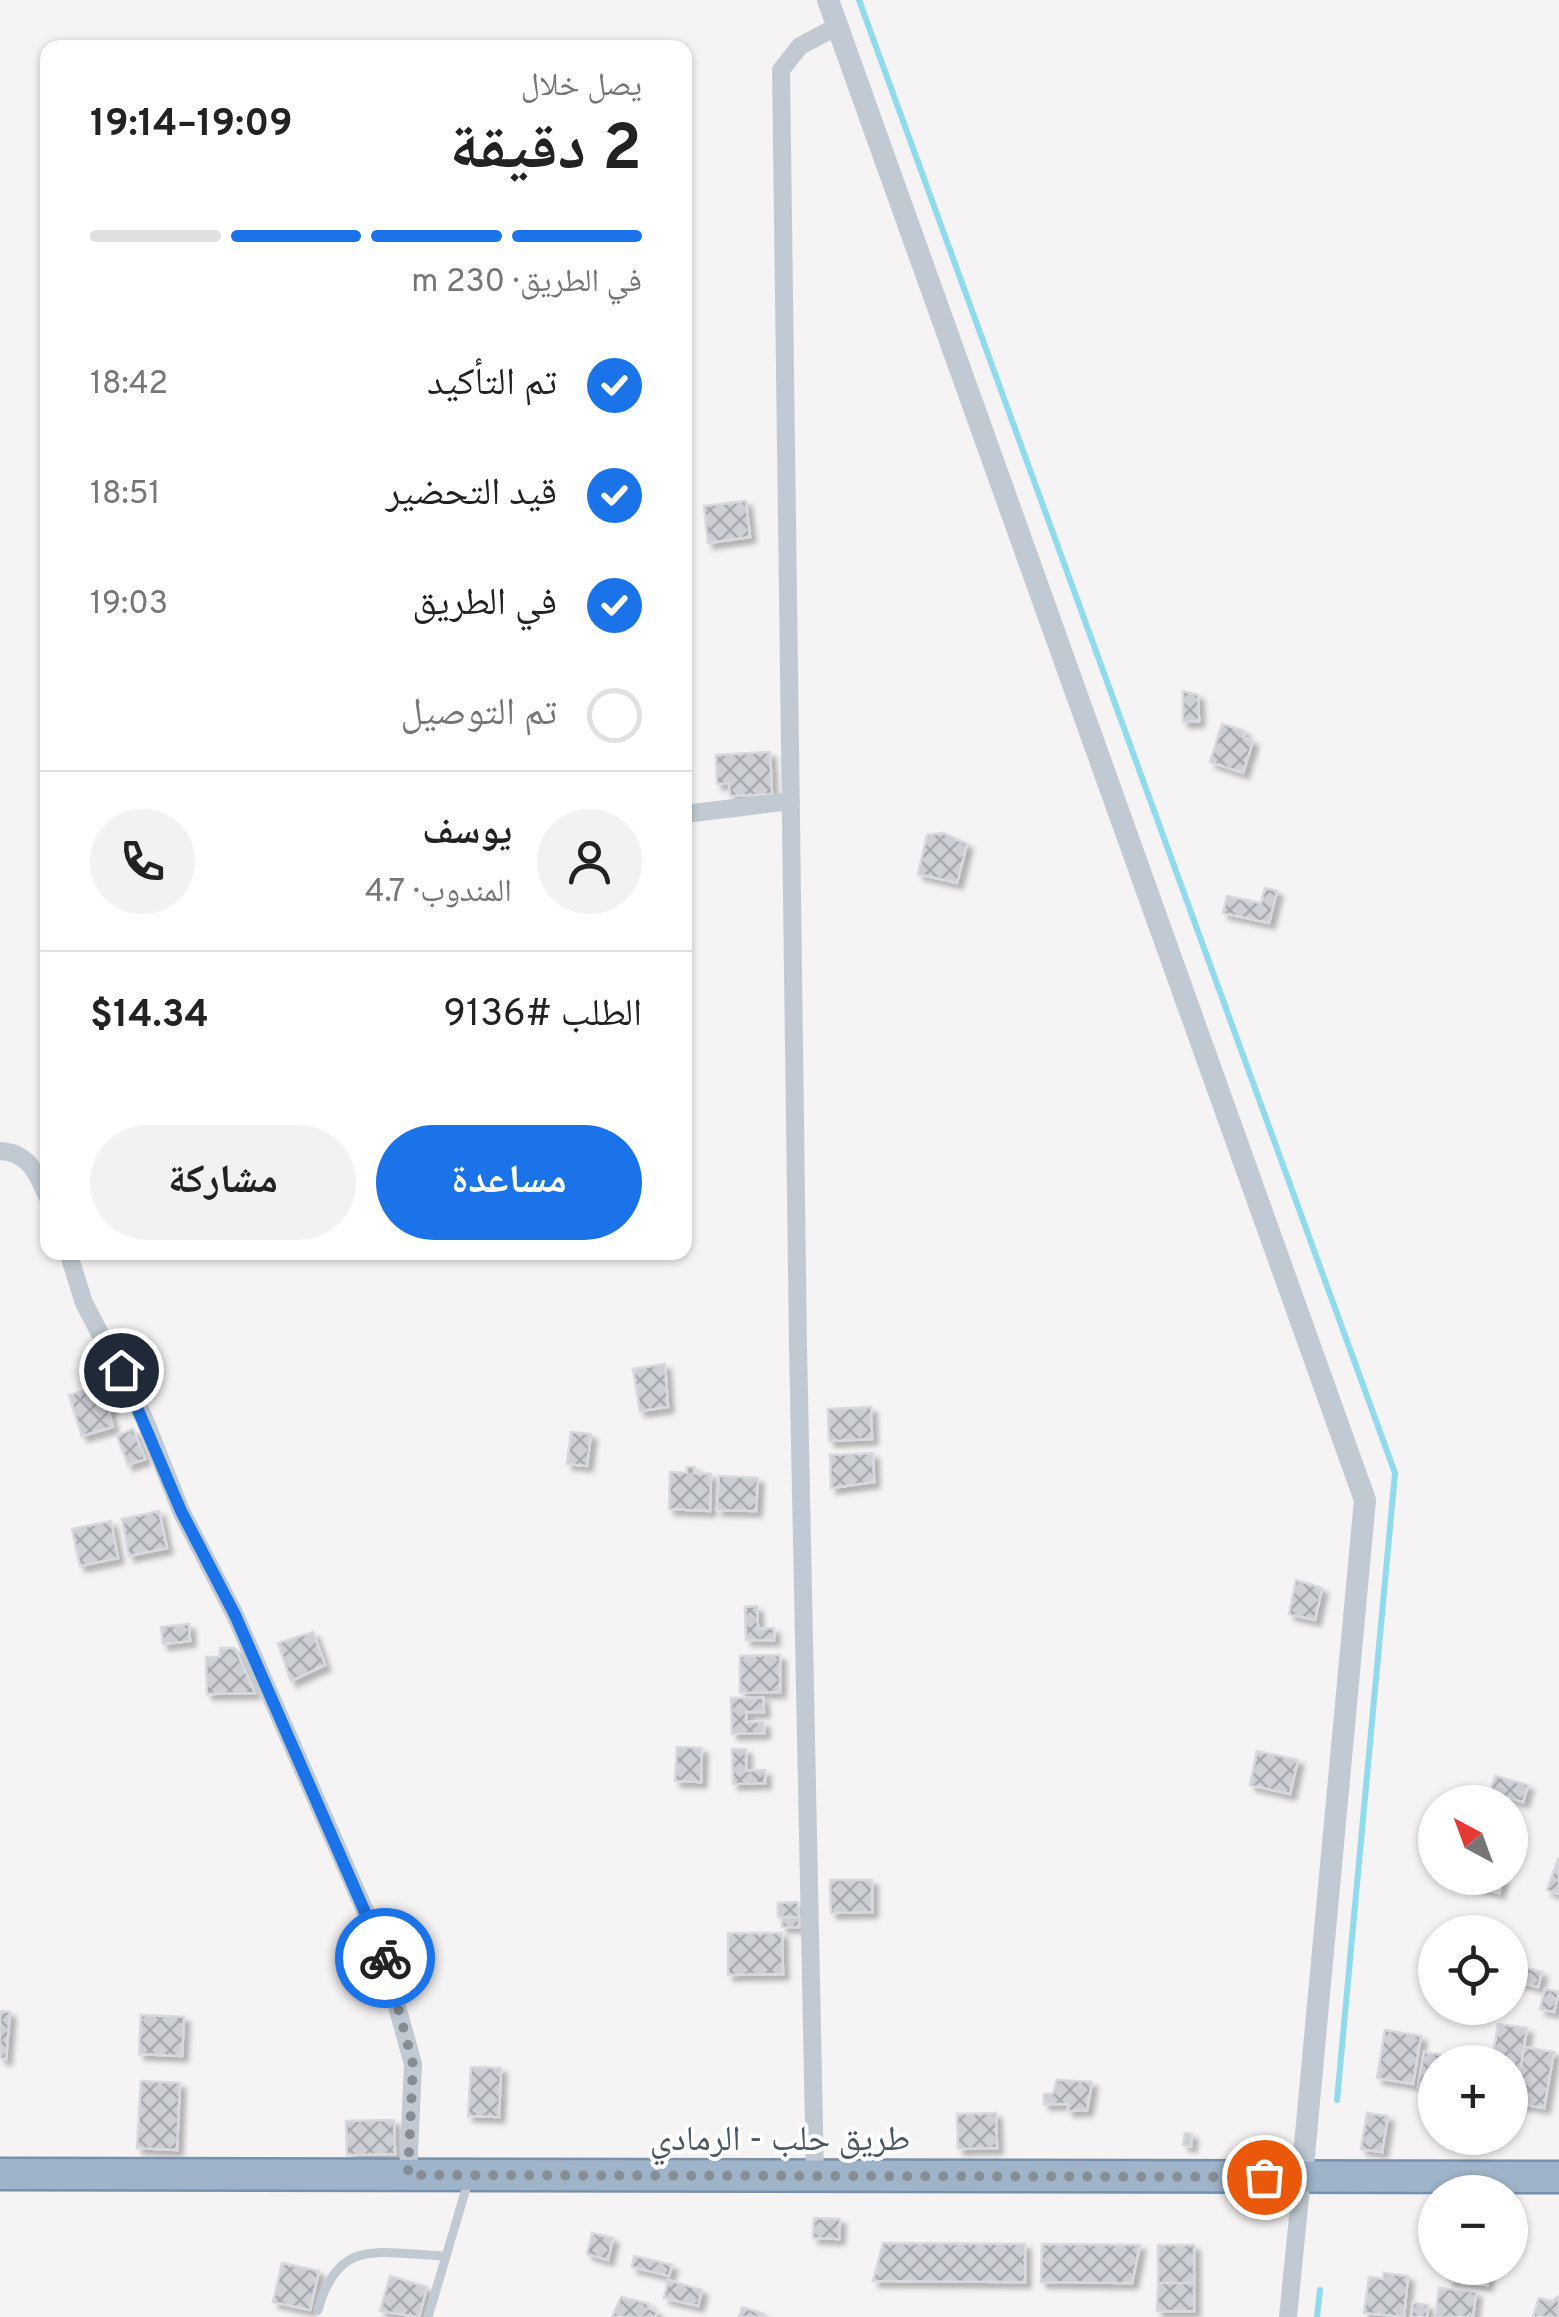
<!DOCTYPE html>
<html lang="ar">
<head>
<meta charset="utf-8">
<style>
	body { margin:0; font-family:Overpass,"Noto Naskh Arabic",sans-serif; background:#f2f2f2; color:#222; direction:rtl; height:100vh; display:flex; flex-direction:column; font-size:38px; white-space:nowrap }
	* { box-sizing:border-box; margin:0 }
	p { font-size:32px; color:#767676 }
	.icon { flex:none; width:55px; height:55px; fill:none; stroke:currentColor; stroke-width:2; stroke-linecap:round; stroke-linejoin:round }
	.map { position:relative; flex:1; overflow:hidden; direction:ltr }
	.details { position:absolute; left:40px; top:40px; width:652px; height:1220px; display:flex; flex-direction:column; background:#fff; border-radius:20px; box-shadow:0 2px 8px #0004; direction:rtl }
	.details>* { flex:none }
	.needle { width:65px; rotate:319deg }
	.controls { position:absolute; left:1418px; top:1785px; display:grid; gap:20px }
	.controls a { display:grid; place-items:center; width:110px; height:110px; border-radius:50%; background:#fff; box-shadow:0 2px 8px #0004; font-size:50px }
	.pin { position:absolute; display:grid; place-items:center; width:85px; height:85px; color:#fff; margin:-42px; border:5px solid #fff; border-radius:50%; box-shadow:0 2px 10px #0007 }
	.courier { position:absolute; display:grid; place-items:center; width:100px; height:100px; margin:-50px; border:8px solid #1a73e8; border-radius:50%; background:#fff; color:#222; box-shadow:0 2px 12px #0007 }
	.head em { font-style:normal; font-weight:700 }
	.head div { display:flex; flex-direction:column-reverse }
	.head { display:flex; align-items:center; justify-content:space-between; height:170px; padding:0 50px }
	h1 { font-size:65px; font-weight:700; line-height:75px }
	.bar { display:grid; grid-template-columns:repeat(4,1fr); gap:15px 10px; align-content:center; height:120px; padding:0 50px }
	.bar i { height:12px; border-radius:8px; background:#e0e0e0 }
	.bar .active { background:#1a73e8 }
	.bar p { grid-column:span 4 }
	.line { display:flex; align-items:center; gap:25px; padding:0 50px; border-top:2px solid #e0e0e0 }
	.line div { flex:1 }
	.round { display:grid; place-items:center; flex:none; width:105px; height:105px; border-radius:52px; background:#f2f2f2 }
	ol { padding:0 50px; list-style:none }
	li { display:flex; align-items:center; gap:30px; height:110px }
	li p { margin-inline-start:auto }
	li .icon { padding:10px; border-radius:50%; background:#1a73e8; color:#fff; stroke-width:4 }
	li:last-child { color:#767676 }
	li i { width:55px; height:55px; border:5px solid #e0e0e0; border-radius:50% }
	.action { display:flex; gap:20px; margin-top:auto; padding:20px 50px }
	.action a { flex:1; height:115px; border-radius:60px; background:#1a73e8; color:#fff; font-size:40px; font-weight:700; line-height:115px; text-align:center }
	.action a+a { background:#f2f2f2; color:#222 }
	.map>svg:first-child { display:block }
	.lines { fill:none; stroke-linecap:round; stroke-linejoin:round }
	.stream { stroke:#90daee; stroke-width:6 }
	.building { fill:url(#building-cross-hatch); stroke:#d7d9de; stroke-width:2.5; filter:url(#shadow) }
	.trunk-casing { stroke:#7690ad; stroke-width:35 }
	.service { stroke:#c1cad2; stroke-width:9 }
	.minor { stroke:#c1cad2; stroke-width:18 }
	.tertiary { stroke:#c1cad2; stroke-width:22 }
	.trunk { stroke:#9fb4c9; stroke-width:30 }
	.done { stroke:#868d94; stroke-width:10; stroke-dasharray:0 18 }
	.route { stroke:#1a73e8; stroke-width:12 }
	.labels { text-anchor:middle; stroke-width:8; stroke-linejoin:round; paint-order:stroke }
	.street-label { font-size:35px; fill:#4a5661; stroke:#fff }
</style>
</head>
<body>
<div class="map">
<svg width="1559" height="2317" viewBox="0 0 1559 2317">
	<defs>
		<pattern id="building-cross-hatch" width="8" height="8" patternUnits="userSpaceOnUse" patternTransform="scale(2.5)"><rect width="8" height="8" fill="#cdcfd5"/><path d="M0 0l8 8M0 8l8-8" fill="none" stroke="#a8abb0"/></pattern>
		<filter id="shadow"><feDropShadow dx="5.5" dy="5.5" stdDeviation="2.5" flood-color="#0004"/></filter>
	</defs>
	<rect width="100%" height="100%" fill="#f5f3f3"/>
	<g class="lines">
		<path class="stream" d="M 859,0 L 1395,1473 L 1337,2100
			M 1317,2317 L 1320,2290"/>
	</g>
	<path class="building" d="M 746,501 L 750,537 L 708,543 L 704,506 Z
		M 1183,691 L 1198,695 L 1199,721 L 1183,722 Z
		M 1222,724 L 1245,731 L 1243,737 L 1253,741 L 1243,773 L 1210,762 Z
		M 770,752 L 772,794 L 730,796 L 729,783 L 717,784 L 716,755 Z
		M 943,833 L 967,844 L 957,883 L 918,874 L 927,835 Z
		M 1265,888 L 1277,891 L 1269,923 L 1223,913 L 1227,896 L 1261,903 Z
		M 665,1364 L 668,1407 L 640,1411 L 633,1369 Z
		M 94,1387 L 98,1401 L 113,1402 L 109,1413 L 113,1427 L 82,1436 L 69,1395 Z
		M 871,1407 L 872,1439 L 829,1441 L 828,1409 Z
		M 133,1429 L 145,1459 L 128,1465 L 117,1436 Z
		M 571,1432 L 591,1434 L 587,1466 L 567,1464 Z
		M 873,1453 L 874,1482 L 831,1488 L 830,1455 Z
		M 687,1467 L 695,1467 L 694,1473 L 711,1474 L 710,1511 L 669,1509 L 670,1472 L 687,1473 Z
		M 719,1476 L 758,1478 L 756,1511 L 717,1510 Z
		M 159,1511 L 167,1548 L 129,1556 L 122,1519 Z
		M 111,1521 L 118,1558 L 80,1566 L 72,1529 Z
		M 1296,1580 L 1322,1588 L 1315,1620 L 1289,1614 Z
		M 757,1606 L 758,1629 L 774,1628 L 774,1640 L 746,1640 L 745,1607 Z
		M 189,1624 L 190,1641 L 163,1644 L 161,1627 Z
		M 313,1632 L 325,1665 L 291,1681 L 278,1643 Z
		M 220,1648 L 235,1648 L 255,1693 L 207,1694 L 206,1657 L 220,1657 Z
		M 780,1655 L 780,1692 L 740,1693 L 740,1656 Z
		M 731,1698 L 763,1698 L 764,1712 L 746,1712 L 746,1722 L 764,1722 L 764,1733 L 732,1734 Z
		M 677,1747 L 702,1748 L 701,1782 L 675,1781 Z
		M 732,1749 L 746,1749 L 746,1771 L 765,1770 L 765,1783 L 733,1784 Z
		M 1257,1751 L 1298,1760 L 1290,1794 L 1250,1785 Z
		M 1495,1776 L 1528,1785 L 1523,1802 L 1490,1793 Z
		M 1558,1859 L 1559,1859 L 1559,1894 L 1547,1890 Z
		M 1471,1878 L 1503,1878 L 1499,1893 L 1469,1885 Z
		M 830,1880 L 872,1880 L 872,1912 L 831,1913 Z
		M 798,1902 L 799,1917 L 778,1917 L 778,1903 Z
		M 782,1917 L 799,1917 L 799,1927 L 782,1927 Z
		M 728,1933 L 782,1933 L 783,1974 L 728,1975 Z
		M 1522,1967 L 1542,1972 L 1538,1987 L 1518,1982 Z
		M 1545,1989 L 1559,1992 L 1554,2012 L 1540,2009 Z
		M 0,2011 L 10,2012 L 6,2059 L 0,2058 Z
		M 141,2015 L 184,2017 L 182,2056 L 139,2054 Z
		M 1498,2024 L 1527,2028 L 1515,2103 L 1510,2102 L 1510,2062 L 1492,2062 Z
		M 1385,2030 L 1421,2036 L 1413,2084 L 1377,2078 Z
		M 1524,2047 L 1554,2052 L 1544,2108 L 1515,2103 Z
		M 1424,2052 L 1481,2062 L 1435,2062 L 1435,2090 L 1418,2087 Z
		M 471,2067 L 501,2068 L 499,2117 L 468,2116 Z
		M 1057,2080 L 1092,2082 L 1087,2110 L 1068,2111 L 1068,2104 L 1044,2104 L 1044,2094 L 1053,2093 Z
		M 141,2081 L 180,2083 L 177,2150 L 137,2148 Z
		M 996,2113 L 997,2148 L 958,2149 L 957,2114 Z
		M 1367,2113 L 1388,2116 L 1382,2152 L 1361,2149 Z
		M 394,2120 L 395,2154 L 347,2155 L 346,2121 Z
		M 1185,2133 L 1192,2134 L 1191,2146 L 1183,2145 Z
		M 814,2218 L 840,2219 L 839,2239 L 813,2238 Z
		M 592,2233 L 613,2238 L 608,2260 L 587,2254 Z
		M 883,2243 L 1025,2244 L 1025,2282 L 873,2281 Z
		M 1042,2244 L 1140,2245 L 1132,2283 L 1041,2282 Z
		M 1158,2245 L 1194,2245 L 1194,2283 L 1158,2283 Z
		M 634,2256 L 672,2265 L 669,2276 L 632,2267 Z
		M 282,2263 L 319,2271 L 310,2310 L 273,2302 Z
		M 1449,2268 L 1489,2268 L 1487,2285 L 1448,2280 Z
		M 1384,2273 L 1408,2276 L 1404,2317 L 1364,2313 L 1369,2277 L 1383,2279 Z
		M 390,2276 L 427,2287 L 419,2317 L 380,2311 Z
		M 668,2280 L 702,2290 L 698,2306 L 664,2298 Z
		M 1158,2283 L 1194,2283 L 1194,2311 L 1157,2311 Z
		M 1439,2288 L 1476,2292 L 1473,2317 L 1435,2317 Z
		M 1559,2296 L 1559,2317 L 1533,2317 L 1539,2298 L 1552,2301 Z
		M 621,2297 L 649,2304 L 648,2308 L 657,2312 L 655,2317 L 612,2317 Z
		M 1413,2303 L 1428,2305 L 1427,2317 L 1411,2317 Z
		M 742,2307 L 764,2314 L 764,2317 L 739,2317 Z"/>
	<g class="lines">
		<defs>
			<path id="trunk" d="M 0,2174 L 1559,2177"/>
		</defs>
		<use href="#trunk" class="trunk-casing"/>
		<path class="service" d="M 318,2310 C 339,2235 380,2254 446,2256
			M 428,2317 L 468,2182"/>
		<path class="minor" d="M 685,814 L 791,801
			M 0,1151 C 28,1152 37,1173 48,1198
			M 68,1252 L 84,1303 L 144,1418 L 181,1511 L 235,1615 L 380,1945 L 413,2064 L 408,2175
			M 815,2176 L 798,1346 L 781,70 L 800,46 L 838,26
			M 1288,2317 L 1302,2177"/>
		<path class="tertiary" d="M 828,0 L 1365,1500 L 1302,2177"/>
		<use href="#trunk" class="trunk"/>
	</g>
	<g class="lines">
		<path class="done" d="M 385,1958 L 413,2064 L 408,2175 L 1264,2177"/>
		<path class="route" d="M 121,1370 L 181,1511 L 235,1615 L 385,1958"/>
	</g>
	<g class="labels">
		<g class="street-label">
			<text x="780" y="2150">طريق حلب - الرمادي</text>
		</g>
	</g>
</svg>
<div class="controls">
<a><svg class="needle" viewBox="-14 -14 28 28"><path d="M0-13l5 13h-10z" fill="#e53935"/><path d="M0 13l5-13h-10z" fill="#767676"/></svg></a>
<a><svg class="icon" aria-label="locate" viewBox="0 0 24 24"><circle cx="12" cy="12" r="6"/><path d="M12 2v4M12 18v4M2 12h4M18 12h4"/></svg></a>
<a>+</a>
<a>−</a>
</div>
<div class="pin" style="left:1264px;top:2177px;background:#ea580c"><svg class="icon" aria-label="bag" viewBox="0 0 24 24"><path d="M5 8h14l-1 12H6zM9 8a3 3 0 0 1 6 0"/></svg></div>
<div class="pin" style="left:121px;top:1370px;background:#1f2937"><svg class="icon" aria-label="home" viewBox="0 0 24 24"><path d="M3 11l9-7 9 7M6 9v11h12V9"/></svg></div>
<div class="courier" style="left:385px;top:1958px"><svg class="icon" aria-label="bike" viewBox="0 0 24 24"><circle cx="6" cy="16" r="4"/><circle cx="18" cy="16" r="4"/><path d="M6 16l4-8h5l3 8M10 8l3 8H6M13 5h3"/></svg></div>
<section class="details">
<div class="head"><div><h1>2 دقيقة</h1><p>يصل خلال</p></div><em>19:09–19:14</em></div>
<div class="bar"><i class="active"></i><i class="active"></i><i class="active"></i><i></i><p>في الطريق · 230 m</p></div>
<ol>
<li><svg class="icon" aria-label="check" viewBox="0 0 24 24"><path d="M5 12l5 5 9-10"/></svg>تم التأكيد<p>18:42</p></li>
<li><svg class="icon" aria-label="check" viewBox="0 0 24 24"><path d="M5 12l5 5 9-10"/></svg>قيد التحضير<p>18:51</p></li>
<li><svg class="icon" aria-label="check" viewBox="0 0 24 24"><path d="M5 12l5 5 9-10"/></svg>في الطريق<p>19:03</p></li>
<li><i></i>تم التوصيل</li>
</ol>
<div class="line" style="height:180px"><a class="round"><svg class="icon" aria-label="person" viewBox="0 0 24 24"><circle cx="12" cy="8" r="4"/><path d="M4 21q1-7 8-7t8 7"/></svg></a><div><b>يوسف</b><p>المندوب · 4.7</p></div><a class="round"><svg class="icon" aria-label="phone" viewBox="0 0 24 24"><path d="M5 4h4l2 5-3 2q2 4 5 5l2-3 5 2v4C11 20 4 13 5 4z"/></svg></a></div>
<div class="line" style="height:130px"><div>الطلب #9136</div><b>$14.34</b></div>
<div class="action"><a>مساعدة</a><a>مشاركة</a></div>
</section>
</div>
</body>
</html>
